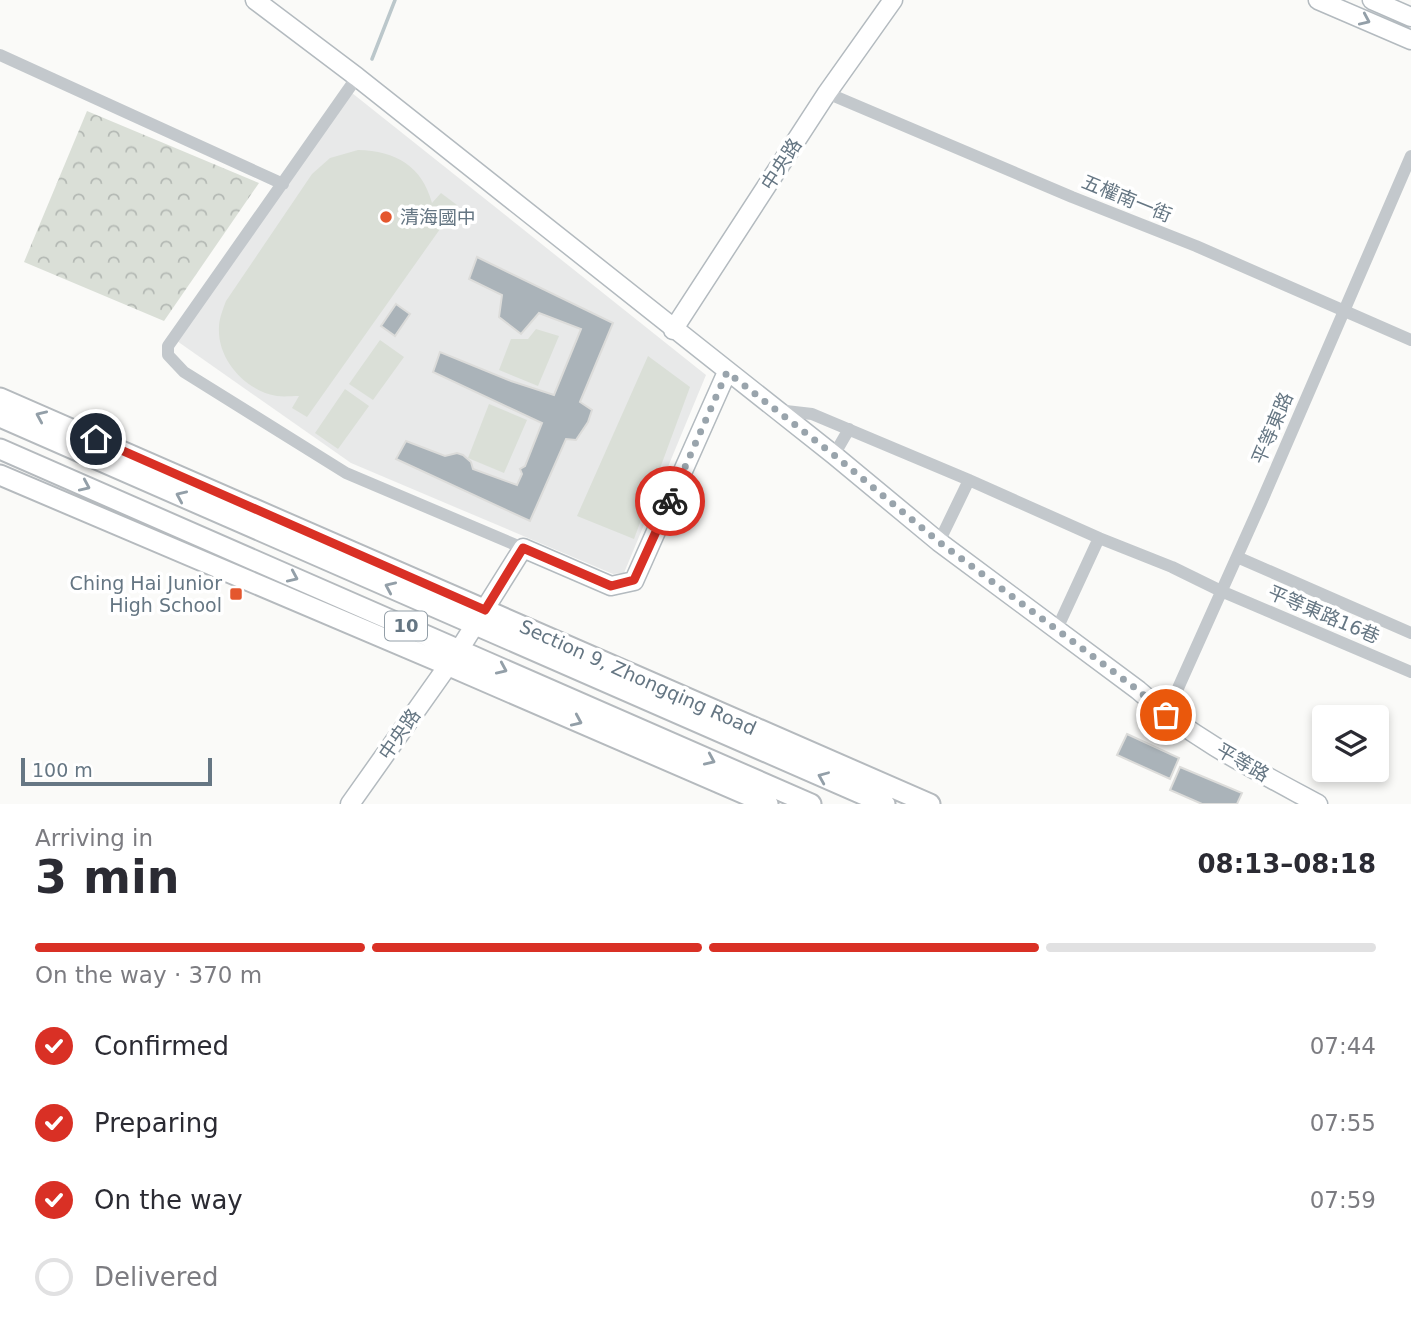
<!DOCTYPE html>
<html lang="en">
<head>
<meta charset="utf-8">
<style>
	body { margin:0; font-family:"DejaVu Sans","Noto Sans TC",sans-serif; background:#f7f7f7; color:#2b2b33; height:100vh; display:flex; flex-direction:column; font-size:26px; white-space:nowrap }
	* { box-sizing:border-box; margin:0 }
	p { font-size:23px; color:#7c7c81 }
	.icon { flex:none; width:38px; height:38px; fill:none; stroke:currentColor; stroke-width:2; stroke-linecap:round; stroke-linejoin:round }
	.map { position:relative; height:804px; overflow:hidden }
	.panel { display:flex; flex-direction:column; background:#fff; flex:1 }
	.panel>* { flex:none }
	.controls { position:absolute; left:1312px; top:705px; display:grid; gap:14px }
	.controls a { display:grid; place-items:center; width:77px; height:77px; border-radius:7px; background:#fff; box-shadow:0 4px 10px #0003; font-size:35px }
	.scale { position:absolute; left:21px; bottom:18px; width:191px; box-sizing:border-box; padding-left:7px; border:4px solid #657683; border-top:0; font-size:19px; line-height:24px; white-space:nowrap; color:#657683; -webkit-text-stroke:5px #fff; paint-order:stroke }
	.pin { position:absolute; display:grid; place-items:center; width:60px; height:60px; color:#fff; margin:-30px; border:4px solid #fff; border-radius:50%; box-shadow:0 2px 7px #0007 }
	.courier { position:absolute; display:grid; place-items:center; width:70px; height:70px; margin:-35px; border:5px solid #d93025; border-radius:50%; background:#fff; color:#222; box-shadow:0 2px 9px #0007 }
	.headline em { font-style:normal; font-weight:700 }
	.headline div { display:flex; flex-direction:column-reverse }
	.headline { display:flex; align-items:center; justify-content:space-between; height:119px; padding:0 35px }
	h1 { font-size:46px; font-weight:700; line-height:52px }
	.bar { display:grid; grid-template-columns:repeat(4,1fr); gap:10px 7px; align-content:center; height:84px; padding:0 35px }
	.bar i { height:9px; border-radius:5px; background:#e1e1e2 }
	.bar .selected { background:#d93025 }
	.bar p { grid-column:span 4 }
	ol { padding:0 35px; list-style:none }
	li { display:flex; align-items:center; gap:21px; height:77px }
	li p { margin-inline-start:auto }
	li .icon { padding:7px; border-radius:50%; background:#d93025; color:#fff; stroke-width:4 }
	li:last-child { color:#7c7c81 }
	li i { width:38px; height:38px; border:4px solid #e1e1e2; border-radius:50% }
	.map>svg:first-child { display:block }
	.built { fill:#e8e9e9 }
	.grass { fill:#dadfd7 }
	.forest { fill:url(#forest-crowns) }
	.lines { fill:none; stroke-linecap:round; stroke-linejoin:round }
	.stream { stroke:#bbc7cb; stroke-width:3.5 }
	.building { fill:#aab3b9; stroke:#dcdcda; stroke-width:2 }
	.secondary-casing { stroke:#b3babf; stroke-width:21 }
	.primary-casing { stroke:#b5babe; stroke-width:23 }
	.street { stroke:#c3c8cc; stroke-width:12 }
	.secondary { stroke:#fff; stroke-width:18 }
	.primary { stroke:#fff; stroke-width:19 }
	.oneway { stroke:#939fa8 }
	.done { stroke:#99a4ac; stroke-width:7; stroke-dasharray:0 12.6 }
	.route { stroke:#d93025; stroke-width:9 }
	.poi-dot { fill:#e4572e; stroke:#fff; stroke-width:2.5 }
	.labels { text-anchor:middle; stroke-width:7; stroke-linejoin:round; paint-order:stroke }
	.shield { fill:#fff; stroke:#939fa8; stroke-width:2 }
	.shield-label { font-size:18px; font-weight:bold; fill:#657683 }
	.street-label { font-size:19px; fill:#657683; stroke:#fff }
	.poi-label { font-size:19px; fill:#657683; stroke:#fff; text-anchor:start }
</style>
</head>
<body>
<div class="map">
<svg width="1411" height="804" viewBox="0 0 1411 804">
	<defs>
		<pattern id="forest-crowns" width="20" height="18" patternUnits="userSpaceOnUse" patternTransform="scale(1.75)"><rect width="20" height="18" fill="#dadfd7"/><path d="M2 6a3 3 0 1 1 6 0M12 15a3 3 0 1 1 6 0" fill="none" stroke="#b4b9b4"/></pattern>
	</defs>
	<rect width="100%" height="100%" fill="#fafaf8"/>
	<path class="built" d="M 352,93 L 706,375 L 624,573 L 613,574 L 351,463 L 177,341 Z"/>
	<path class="grass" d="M 358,150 C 396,151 422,166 432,203 L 441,193 L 457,205 L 307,417 L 292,408 L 299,396 C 292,396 284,397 277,396 C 246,391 217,360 219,327 C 219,319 223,309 226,301 L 312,174 L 330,158 Z
		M 536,329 L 559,336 L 538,386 L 499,370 L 511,339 L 528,339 Z
		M 380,340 L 404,357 L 373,400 L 349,384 Z
		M 648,356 L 690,387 L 634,539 L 577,516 Z
		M 345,389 L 369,406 L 338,449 L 315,433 Z
		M 489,404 L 527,420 L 504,473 L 468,458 Z"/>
	<path class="forest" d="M 87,111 L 259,183 L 164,321 L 24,262 Z"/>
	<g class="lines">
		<path class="stream" d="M 372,59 L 395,0"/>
	</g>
	<path class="building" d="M 477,257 L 613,323 L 580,402 L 592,410 L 588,422 L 576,440 L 566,439 L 530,521 L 396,459 L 406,441 L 445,456 L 457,453 L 463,455 L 471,462 L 473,469 L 517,485 L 522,474 L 520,469 L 525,466 L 542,423 L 433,372 L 440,352 L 511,381 L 554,395 L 581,329 L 539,313 L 521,334 L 499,317 L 502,295 L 469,279 Z
		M 396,304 L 410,314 L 395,336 L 381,326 Z
		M 1127,734 L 1179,758 L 1170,779 L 1117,755 Z
		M 1180,767 L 1242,793 L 1237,804 L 1202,804 L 1170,790 Z"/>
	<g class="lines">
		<defs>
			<path id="secondary" d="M 255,0 L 357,77 L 834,455 L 939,542 L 1138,690 C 1191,738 1255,770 1318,804
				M 1318,0 L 1411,40
				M 1372,0 L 1411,17
				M 673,330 L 827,93 L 893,0
				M 350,804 L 459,650 L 523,548 L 611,586 L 634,581 L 727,372"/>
			<path id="primary" d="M 0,398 L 930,804
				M 0,417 L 885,804
				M 0,449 L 811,804
				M 0,475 L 447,665 L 768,804"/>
		</defs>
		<use href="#secondary" class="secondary-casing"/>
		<use href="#primary" class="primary-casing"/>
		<path class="street" d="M 0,55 L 283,184
			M 357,77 L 168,346 L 168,355 L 184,372 L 346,473 L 523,548
			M 827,93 L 1072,197 L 1196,246 L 1411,340
			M 777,410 L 812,414 L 969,480 L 1099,538 L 1172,567 L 1221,591 L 1411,672
			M 834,455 L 849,429
			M 939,542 L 969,480
			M 1237,557 L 1411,633
			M 1056,631 L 1099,538
			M 1166,715 L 1261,503 L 1411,156"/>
		<use href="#secondary" class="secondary"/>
		<use href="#primary" class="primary"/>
	</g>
	<defs><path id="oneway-chevron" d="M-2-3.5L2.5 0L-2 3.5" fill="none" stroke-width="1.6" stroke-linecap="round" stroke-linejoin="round" transform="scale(1.75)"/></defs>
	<g class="oneway">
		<use href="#oneway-chevron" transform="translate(1365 20) rotate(24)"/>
		<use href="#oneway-chevron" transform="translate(41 416) rotate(-156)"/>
		<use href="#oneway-chevron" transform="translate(85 486) rotate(24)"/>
		<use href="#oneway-chevron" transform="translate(181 496) rotate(-156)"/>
		<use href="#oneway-chevron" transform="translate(293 577) rotate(24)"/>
		<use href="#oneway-chevron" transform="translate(390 587) rotate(-156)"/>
		<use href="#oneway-chevron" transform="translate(502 669) rotate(24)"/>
		<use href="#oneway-chevron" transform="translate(577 721) rotate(24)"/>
		<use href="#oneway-chevron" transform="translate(710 760) rotate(24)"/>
		<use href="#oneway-chevron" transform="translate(823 777) rotate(-157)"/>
	</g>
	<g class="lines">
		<path class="done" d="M 670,501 L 727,372 L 834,455 L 939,542 L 1138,690 L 1166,715"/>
		<path class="route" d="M 96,439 L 485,610 L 523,548 L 611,586 L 634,580 L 670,501"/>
	</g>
	<g class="poi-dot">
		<circle cx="386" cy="217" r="7"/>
		<rect x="229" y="587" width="14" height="14" rx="3.5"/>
	</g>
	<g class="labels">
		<rect class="shield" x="385" y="611.5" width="42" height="29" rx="5"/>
		<g class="shield-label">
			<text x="406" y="632">10</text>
		</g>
		<g class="street-label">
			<text transform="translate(781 164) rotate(-57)" y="7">中央路</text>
			<text transform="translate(1127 198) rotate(22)" y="7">五權南一街</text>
			<text transform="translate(1272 428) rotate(-67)" y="7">平等東路</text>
			<text transform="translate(1324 614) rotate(23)" y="7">平等東路16巷</text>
			<text transform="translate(638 677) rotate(24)" y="7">Section 9, Zhongqing Road</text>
			<text transform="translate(399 734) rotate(-55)" y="7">中央路</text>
			<text transform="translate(1243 762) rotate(30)" y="7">平等路</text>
		</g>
		<g class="poi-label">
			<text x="400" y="224">清海國中</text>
			<text x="222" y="590" text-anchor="end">Ching Hai Junior<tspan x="222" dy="22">High School</tspan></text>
		</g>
	</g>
</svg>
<div class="controls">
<a><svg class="icon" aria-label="layers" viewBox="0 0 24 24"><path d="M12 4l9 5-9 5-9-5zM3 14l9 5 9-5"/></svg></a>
</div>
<div class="scale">100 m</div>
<div class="pin" style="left:1166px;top:715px;background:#ea580c"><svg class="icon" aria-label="bag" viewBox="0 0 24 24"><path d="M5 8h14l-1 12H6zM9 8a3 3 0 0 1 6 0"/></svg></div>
<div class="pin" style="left:96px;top:439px;background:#1f2937"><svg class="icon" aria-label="home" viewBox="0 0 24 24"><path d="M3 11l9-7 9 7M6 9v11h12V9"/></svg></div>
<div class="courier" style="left:670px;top:501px"><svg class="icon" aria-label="bike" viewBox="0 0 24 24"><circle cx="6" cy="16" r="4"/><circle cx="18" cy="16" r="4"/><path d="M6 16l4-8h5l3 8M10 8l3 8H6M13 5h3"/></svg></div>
</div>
<section class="panel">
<div class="headline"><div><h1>3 min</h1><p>Arriving in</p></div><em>08:13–08:18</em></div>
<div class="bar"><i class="selected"></i><i class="selected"></i><i class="selected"></i><i></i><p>On the way · 370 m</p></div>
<ol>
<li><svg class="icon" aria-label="check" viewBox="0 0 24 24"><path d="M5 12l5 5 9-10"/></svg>Confirmed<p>07:44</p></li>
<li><svg class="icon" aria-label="check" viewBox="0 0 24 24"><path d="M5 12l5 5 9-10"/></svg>Preparing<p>07:55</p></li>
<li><svg class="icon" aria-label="check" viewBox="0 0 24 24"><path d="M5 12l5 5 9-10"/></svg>On the way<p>07:59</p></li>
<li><i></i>Delivered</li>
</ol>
</section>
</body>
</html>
